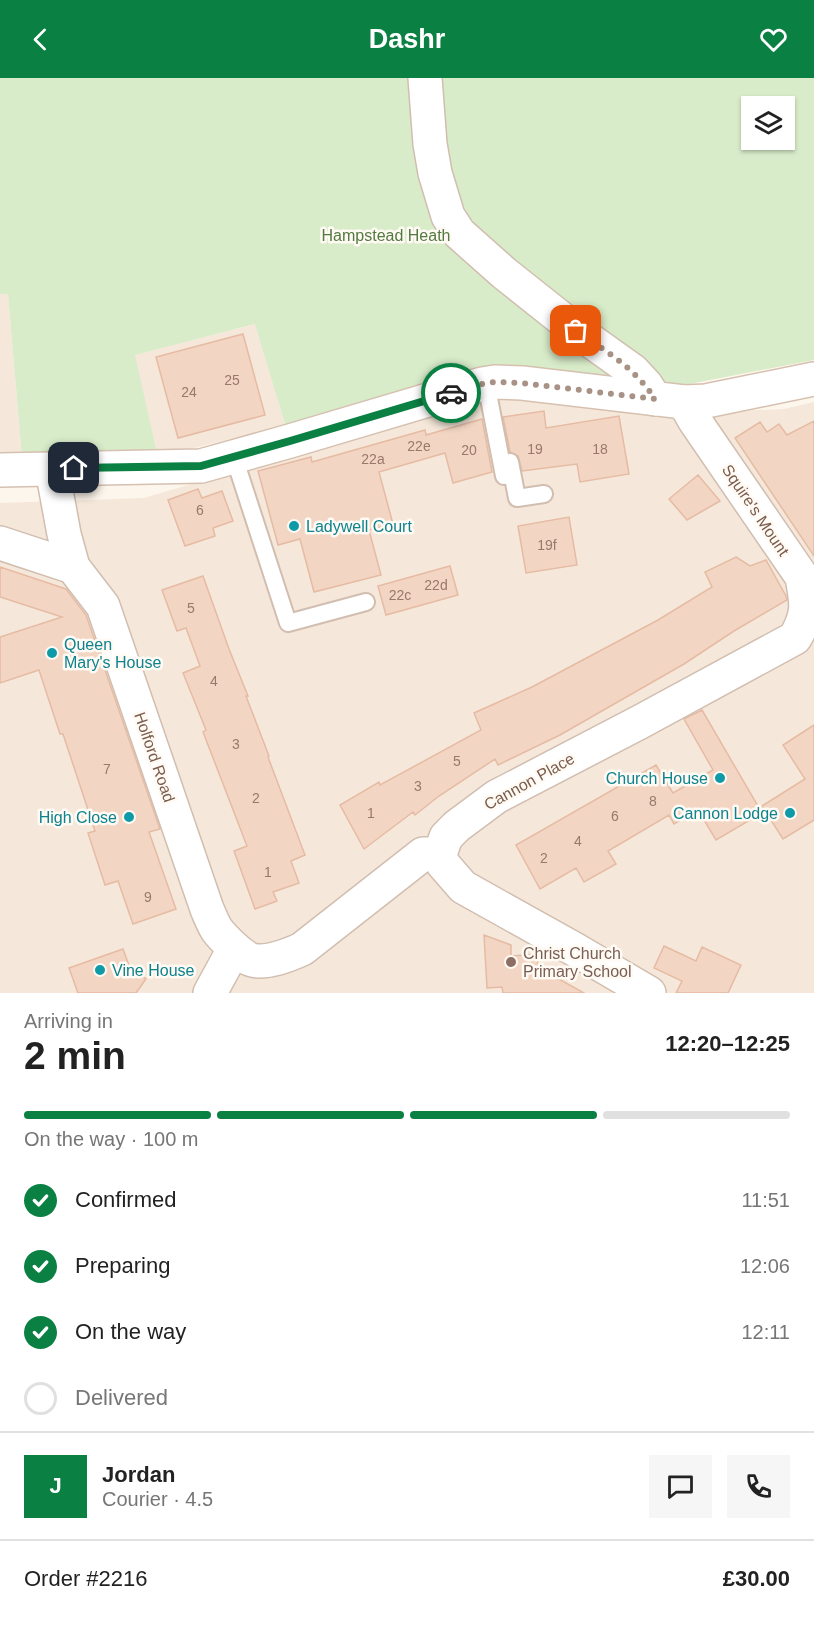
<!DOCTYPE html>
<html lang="en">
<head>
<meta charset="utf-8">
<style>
	body { margin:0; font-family:Arial,sans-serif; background:#f6f6f6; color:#222; height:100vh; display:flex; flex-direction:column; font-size:22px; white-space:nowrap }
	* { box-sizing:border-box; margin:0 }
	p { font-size:20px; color:#767676 }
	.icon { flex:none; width:33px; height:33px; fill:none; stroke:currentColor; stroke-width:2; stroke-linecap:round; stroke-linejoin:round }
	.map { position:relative; height:915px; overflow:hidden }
	.side { display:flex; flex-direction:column; background:#fff; flex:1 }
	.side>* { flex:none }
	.buttons { position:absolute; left:741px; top:18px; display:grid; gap:12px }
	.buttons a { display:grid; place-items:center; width:54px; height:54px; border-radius:0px; background:#fff; box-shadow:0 2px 4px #0004; font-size:30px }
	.pin { position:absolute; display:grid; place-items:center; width:51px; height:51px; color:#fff; margin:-26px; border-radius:12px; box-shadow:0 3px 9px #0006 }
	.courier { position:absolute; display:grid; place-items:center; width:60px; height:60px; margin:-30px; border:4px solid #0b8043; border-radius:50%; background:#fff; color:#222; box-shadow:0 2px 8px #0007 }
	.overview em { font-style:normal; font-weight:700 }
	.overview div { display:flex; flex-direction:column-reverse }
	.overview { display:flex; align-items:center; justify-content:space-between; height:102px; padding:0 24px }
	h1 { font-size:39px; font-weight:700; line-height:45px }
	.bar { display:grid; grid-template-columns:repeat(4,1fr); gap:9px 6px; align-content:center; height:72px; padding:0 24px }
	.bar i { height:8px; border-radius:4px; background:#e0e0e0 }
	.bar .current { background:#0b8043 }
	.bar p { grid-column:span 4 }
	.line { display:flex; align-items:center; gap:15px; padding:0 24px; border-top:2px solid #e0e0e0 }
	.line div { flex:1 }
	.round { display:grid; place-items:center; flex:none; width:63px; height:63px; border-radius:0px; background:#f6f6f6 }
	ol { padding:0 24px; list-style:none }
	li { display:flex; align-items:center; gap:18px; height:66px }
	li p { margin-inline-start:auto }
	li .icon { padding:6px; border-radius:50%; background:#0b8043; color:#fff; stroke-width:4 }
	li:last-child { color:#767676 }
	li i { width:33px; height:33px; border:3px solid #e0e0e0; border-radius:50% }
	header { display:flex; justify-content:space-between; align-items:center; height:78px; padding:0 24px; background:#0b8043; color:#fff; font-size:27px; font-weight:700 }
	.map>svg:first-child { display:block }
	.residential { fill:#f5e8da }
	.green { fill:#d8ecc9; fill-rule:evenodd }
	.building { fill:#f3d5c3; stroke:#e6bba3; stroke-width:1.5 }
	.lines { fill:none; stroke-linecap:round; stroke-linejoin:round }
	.lane-casing { stroke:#d1beb0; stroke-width:20 }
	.street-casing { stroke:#d1beb0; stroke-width:36 }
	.secondary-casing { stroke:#d6c0b0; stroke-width:36 }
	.lane { stroke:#fff; stroke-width:16 }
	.street { stroke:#fff; stroke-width:33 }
	.secondary { stroke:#fff; stroke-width:33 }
	.done { stroke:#a89285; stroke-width:6; stroke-dasharray:0 10.8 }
	.route { stroke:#0b8043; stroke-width:8 }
	.culture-dot { fill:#0f9aa8; stroke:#fffaf3; stroke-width:2 }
	.education-dot { fill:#8d6e63; stroke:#fffaf3; stroke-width:2 }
	.labels { text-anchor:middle; stroke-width:5; stroke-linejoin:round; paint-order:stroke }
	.number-label { font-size:14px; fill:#987a6a }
	.park-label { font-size:16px; fill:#537a41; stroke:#fffaf3 }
	.street-label { font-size:16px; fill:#7a5c4d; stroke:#fffaf3 }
	.culture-label { font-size:16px; fill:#0d838f; stroke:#fffaf3; text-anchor:start }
	.education-label { font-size:16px; fill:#785e54; stroke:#fffaf3; text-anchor:start }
</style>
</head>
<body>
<header><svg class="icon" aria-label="back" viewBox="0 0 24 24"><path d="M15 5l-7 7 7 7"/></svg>Dashr<svg class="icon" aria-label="heart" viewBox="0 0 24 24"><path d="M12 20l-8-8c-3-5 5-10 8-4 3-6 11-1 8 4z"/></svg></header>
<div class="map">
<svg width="814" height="915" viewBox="0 0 814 915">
	<rect width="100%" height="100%" fill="#fdf6ec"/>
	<path class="residential" d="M 0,216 L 8,216 L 22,380 L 0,379 Z
		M 256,246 L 285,347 L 174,375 L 157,375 L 134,277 Z
		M 484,318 L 614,329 L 643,337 L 784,331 L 814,324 L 814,915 L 0,915 L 0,425 L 144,420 Z"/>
	<path class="green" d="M 0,0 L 814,0 L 814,282 L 684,307 L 602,301 L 482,288 L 290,363 L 255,246 L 135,277 L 157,375 L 22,380 L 8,216 L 0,216 ZM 752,28 L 784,28 L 784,62 L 752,62 Z"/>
	<path class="building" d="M 243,256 L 265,337 L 178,360 L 156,279 Z
		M 544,333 L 546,350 L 619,338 L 629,396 L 580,404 L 577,386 L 522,393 L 518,378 L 510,374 L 503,339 Z
		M 482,341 L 492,394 L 453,405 L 445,375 L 379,394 L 393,446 L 369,452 L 381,497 L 314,514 L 300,461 L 278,467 L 258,393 L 311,379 L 312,384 L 425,352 L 426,357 Z
		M 814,343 L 814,478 L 735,360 L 760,344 L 767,354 L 779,346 L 787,357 Z
		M 698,397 L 720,423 L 687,442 L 669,421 Z
		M 198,411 L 202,420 L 222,413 L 233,443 L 213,450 L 215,458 L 185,468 L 168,422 Z
		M 569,439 L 577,487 L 526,495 L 518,448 Z
		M 736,479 L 750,488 L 766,482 L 786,518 L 787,522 L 734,553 L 684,586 L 560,657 L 498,687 L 495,681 L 439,718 L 415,737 L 413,734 L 364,771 L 340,727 L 379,704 L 380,707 L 481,652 L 474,635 L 532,609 L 658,542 L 712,509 L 705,494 Z
		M 450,488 L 458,517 L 386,537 L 378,508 Z
		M 0,489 L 66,511 L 86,537 L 160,751 L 149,754 L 176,831 L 133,846 L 118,803 L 105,807 L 88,755 L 95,753 L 63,656 L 60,656 L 39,592 L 0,605 L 0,559 L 62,539 L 0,519 Z
		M 203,498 L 229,571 L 248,618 L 246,618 L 269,678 L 268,679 L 305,777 L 291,783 L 299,805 L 273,814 L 277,823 L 255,831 L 234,773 L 247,768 L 203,654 L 206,652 L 183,595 L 200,588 L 186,550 L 177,553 L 162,512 Z
		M 702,632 L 762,735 L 716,762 L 698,732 L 674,746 L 669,737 L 608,773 L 616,786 L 584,804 L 576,790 L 540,811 L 516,767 L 656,687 L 673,715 L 713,692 L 684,641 Z
		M 814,647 L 814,742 L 783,761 L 762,728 L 805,701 L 783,667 Z
		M 484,857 L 511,867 L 511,878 L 537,876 L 538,891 L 541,891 L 584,915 L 503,915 L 502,909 L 487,910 Z
		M 664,868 L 696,883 L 702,869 L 741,887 L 728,915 L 676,915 L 682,903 L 654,890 Z
		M 123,871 L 130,890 L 146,901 L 136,915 L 78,915 L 69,890 Z"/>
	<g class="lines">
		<defs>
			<path id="lane" d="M 486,305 L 504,398
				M 234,379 L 288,545 L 366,524
				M 510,384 L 517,420 L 544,416"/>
			<path id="street" d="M 425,0 L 430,66 L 435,95 L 448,138 L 459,155 L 504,195 L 577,253 L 633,293 L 646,307 L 655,321
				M 0,465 L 73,489 L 64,456 L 52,391
				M 73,489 L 103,528 L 207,831 C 210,838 213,846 217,852 C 223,860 243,880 252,882 C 266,886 289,877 302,871 L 423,776 L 440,776 L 446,759 L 457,748 L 496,719 L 640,644 L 795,560 C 809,536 807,526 802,499 L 695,343 L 684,324
				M 440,776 L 443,786 L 463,809 L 574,871 L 649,915
				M 210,915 L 234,871"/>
			<path id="secondary" d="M 0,392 L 201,388 L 290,363 L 482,306 L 495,304 L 522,305 L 684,324 L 706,323 L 814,301"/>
		</defs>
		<use href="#lane" class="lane-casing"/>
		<use href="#street" class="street-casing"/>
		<use href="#secondary" class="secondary-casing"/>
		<use href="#lane" class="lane"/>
		<use href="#street" class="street"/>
		<use href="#secondary" class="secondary"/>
	</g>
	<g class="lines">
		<path class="done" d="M 451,315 L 482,306 L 495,304 L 522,305 L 655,321 C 634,289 607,274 576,253"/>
		<path class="route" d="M 74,390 L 201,388 L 290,363 L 451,315"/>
	</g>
	<g class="culture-dot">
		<circle cx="294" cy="448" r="6"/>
		<circle cx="52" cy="575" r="6"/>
		<circle cx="720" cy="700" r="6"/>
		<circle cx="790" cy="735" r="6"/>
		<circle cx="129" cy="739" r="6"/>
		<circle cx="100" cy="892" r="6"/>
	</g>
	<circle class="education-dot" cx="511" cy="884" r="6"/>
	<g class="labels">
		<g class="number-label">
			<text x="232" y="307">25</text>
			<text x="189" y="319">24</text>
			<text x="419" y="373">22e</text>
			<text x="535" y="376">19</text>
			<text x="600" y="376">18</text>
			<text x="469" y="377">20</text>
			<text x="373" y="386">22a</text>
			<text x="200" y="437">6</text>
			<text x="547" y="472">19f</text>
			<text x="436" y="512">22d</text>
			<text x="400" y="522">22c</text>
			<text x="191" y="535">5</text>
			<text x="214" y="608">4</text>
			<text x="236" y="671">3</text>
			<text x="457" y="688">5</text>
			<text x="107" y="696">7</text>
			<text x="418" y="713">3</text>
			<text x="256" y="725">2</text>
			<text x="653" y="728">8</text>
			<text x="371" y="740">1</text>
			<text x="615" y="743">6</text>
			<text x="578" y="768">4</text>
			<text x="544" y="785">2</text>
			<text x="268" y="799">1</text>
			<text x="148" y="824">9</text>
		</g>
		<g class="park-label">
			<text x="386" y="163">Hampstead Heath</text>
		</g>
		<g class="street-label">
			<text transform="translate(756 432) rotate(56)" y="6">Squire's Mount</text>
			<text transform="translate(155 679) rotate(71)" y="6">Holford Road</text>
			<text transform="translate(529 703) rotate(-29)" y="6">Cannon Place</text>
		</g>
		<g class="culture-label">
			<text x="306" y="454">Ladywell Court</text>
			<text x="64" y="572">Queen<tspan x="64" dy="18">Mary's House</tspan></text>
			<text x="708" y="706" text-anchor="end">Church House</text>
			<text x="778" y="741" text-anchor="end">Cannon Lodge</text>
			<text x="117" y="745" text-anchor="end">High Close</text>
			<text x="112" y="898">Vine House</text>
		</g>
		<g class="education-label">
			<text x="523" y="881">Christ Church<tspan x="523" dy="18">Primary School</tspan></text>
		</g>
	</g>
</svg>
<div class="buttons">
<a><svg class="icon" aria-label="layers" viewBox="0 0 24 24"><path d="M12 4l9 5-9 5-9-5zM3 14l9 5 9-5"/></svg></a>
</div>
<div class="pin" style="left:576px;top:253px;background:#ea580c"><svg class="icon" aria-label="bag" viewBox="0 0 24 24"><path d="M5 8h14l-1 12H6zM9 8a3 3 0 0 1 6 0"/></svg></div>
<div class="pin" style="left:74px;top:390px;background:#1f2937"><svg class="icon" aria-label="home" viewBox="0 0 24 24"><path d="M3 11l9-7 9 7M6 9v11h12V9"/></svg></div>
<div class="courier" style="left:451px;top:315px"><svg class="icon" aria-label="car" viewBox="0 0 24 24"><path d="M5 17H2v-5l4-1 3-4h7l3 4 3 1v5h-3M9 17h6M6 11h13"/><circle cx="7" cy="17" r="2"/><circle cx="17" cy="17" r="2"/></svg></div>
</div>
<section class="side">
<div class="overview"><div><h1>2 min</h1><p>Arriving in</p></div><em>12:20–12:25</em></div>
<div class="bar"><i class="current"></i><i class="current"></i><i class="current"></i><i></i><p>On the way · 100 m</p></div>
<ol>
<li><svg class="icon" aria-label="check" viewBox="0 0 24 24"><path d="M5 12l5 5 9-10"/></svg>Confirmed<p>11:51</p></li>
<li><svg class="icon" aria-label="check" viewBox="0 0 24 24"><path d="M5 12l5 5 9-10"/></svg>Preparing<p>12:06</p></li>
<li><svg class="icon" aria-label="check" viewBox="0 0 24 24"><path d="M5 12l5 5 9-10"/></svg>On the way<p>12:11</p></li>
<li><i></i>Delivered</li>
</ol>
<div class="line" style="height:108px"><b class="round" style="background:#0b8043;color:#fff">J</b><div><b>Jordan</b><p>Courier · 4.5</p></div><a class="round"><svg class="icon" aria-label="chat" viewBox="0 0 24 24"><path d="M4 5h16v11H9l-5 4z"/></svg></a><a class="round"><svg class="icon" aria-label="phone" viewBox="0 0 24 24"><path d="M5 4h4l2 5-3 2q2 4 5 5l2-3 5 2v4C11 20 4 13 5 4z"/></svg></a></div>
<div class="line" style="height:78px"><div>Order #2216</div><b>£30.00</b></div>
</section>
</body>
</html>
